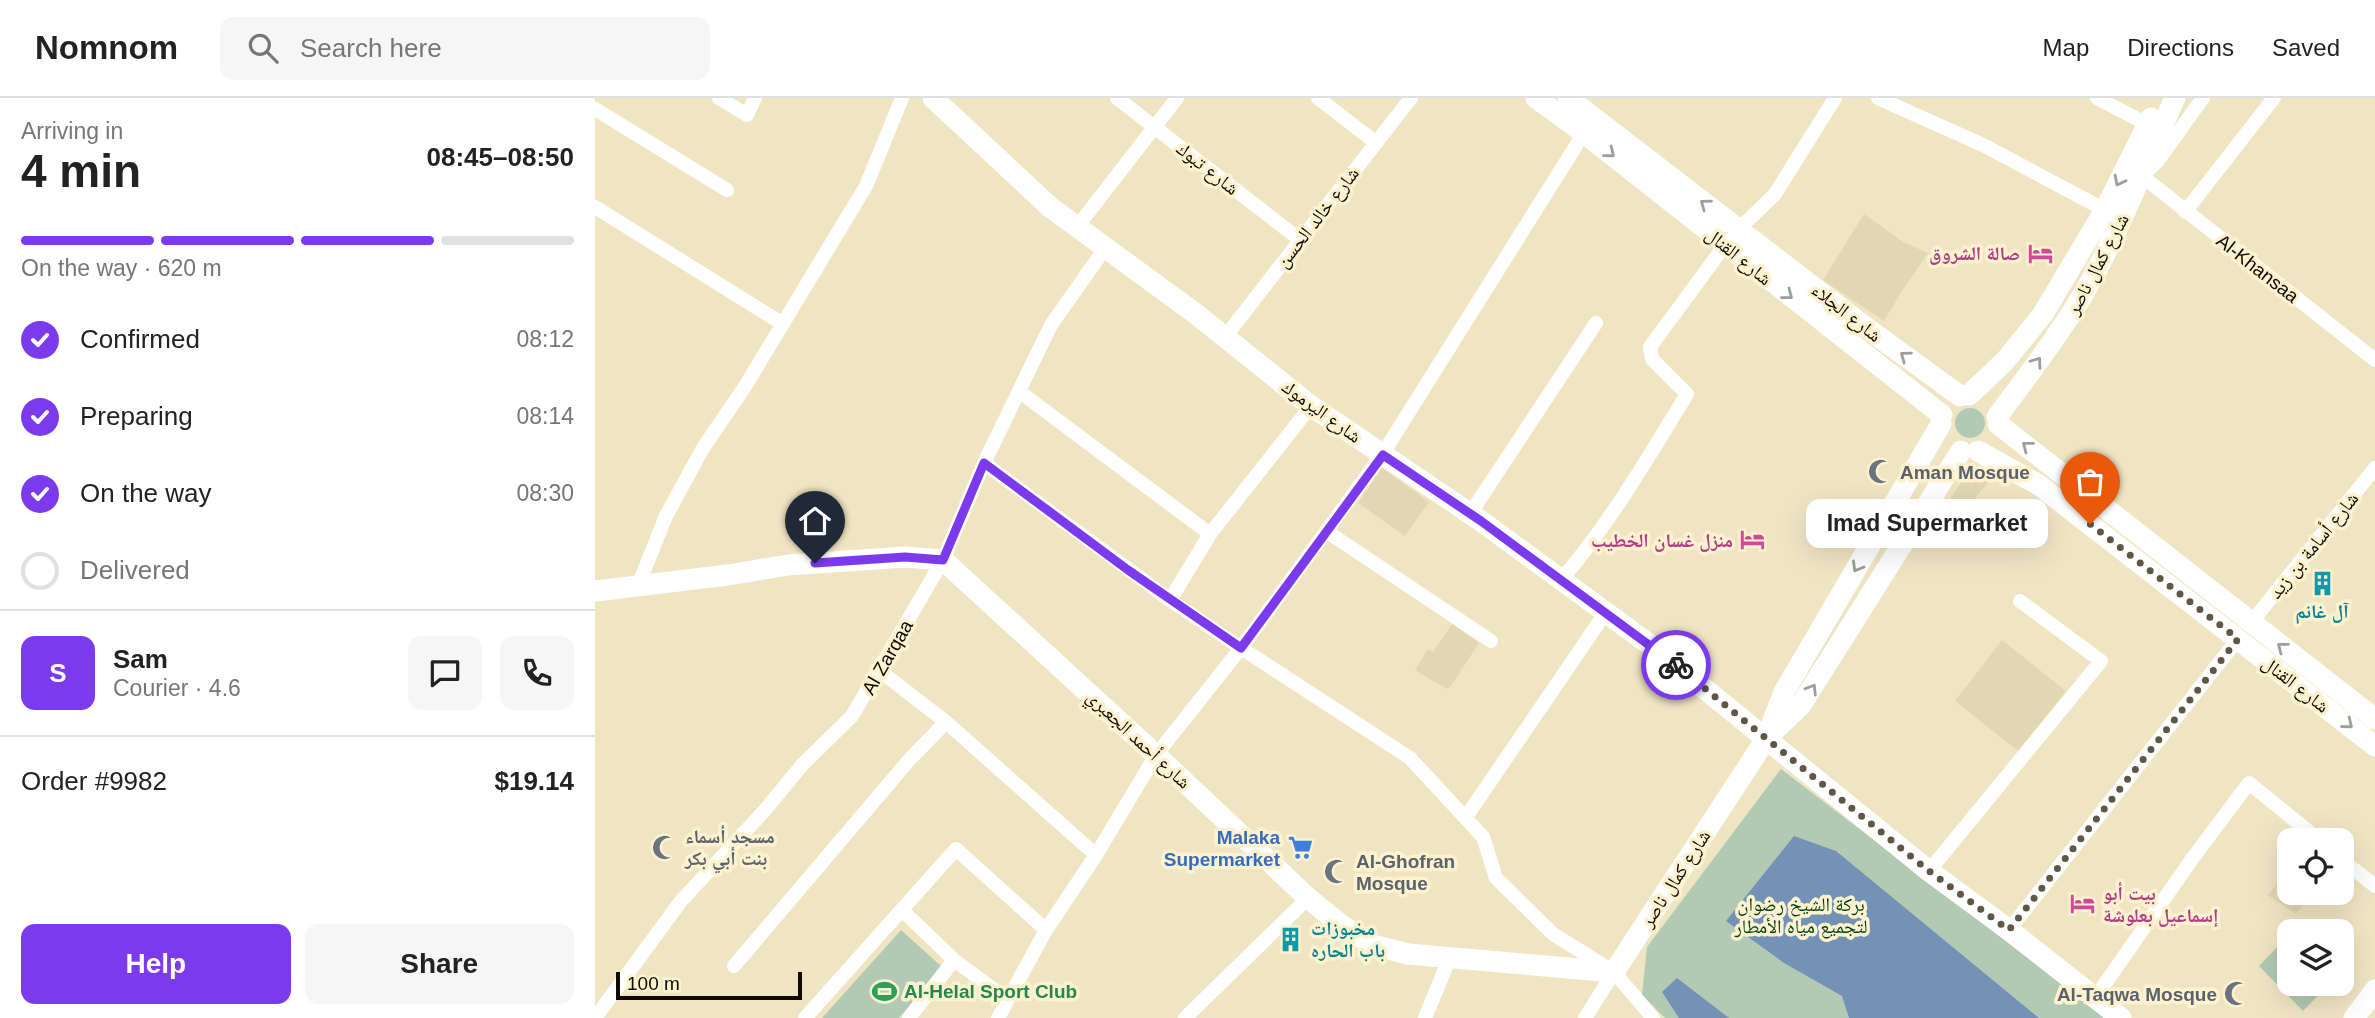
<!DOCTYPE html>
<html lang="en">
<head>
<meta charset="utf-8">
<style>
	body { margin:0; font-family:Helvetica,"Noto Naskh Arabic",sans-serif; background:#f6f6f6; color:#222; height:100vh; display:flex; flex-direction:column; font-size:26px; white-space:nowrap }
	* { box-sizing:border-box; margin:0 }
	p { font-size:23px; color:#767676 }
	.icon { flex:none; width:38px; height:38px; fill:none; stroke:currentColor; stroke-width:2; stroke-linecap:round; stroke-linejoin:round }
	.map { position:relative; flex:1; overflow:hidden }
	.details { display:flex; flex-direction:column; background:#fff; width:595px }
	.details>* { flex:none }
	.controls { position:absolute; left:1682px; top:730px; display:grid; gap:14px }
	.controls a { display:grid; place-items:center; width:77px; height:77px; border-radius:14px; background:#fff; box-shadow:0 7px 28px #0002; font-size:35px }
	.scale { position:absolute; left:21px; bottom:18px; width:186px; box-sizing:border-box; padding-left:7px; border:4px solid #0f0b02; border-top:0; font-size:19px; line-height:24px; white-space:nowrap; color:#0f0b02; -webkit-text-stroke:5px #fdf2d0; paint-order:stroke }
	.pin { position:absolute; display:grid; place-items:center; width:60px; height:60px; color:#fff; margin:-72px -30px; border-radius:50% 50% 50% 0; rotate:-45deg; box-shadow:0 0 7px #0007 }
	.pin .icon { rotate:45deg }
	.courier { position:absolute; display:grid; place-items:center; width:70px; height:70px; margin:-35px; border:5px solid #7c3aed; border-radius:50%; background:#fff; color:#222; box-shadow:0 2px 9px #0007 }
	.bubble { position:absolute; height:49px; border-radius:14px; background:#fff; box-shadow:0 7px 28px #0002; font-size:23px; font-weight:800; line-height:49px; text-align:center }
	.summary em { font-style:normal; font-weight:800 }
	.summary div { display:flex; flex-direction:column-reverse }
	.summary { display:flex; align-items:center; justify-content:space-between; height:119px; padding:0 21px }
	h1 { font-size:46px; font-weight:800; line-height:52px }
	.bar { display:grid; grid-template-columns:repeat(4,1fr); gap:10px 7px; align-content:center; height:84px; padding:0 21px }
	.bar i { height:9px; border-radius:5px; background:#e0e0e0 }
	.bar .current { background:#7c3aed }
	.bar p { grid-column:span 4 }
	.line { display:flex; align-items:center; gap:18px; padding:0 21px; border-top:2px solid #e0e0e0 }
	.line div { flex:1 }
	.round { display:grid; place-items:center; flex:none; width:74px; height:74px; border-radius:14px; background:#f6f6f6 }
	ol { padding:0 21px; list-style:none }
	li { display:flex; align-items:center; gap:21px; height:77px }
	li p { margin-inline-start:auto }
	li .icon { padding:7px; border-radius:50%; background:#7c3aed; color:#fff; stroke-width:4 }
	li:last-child { color:#767676 }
	li i { width:38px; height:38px; border:4px solid #e0e0e0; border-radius:50% }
	.action { display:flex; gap:14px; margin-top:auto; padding:14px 21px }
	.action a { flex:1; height:80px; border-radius:14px; background:#7c3aed; color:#fff; font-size:28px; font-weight:800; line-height:80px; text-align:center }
	.action a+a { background:#f6f6f6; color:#222 }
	header { display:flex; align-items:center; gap:42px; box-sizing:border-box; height:98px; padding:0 35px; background:#fff; border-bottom:2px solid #e0e0e0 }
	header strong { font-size:33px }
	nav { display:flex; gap:38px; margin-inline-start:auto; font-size:24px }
	.search { width:490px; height:63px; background:#f6f6f6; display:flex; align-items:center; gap:18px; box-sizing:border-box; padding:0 24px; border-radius:14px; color:#767676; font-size:26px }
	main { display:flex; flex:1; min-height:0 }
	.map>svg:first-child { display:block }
	.green { fill:#b2cab4 }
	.sand { fill:#e1d8b3 }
	.water { fill:#7392b5 }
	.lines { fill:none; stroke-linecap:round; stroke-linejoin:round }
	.street { stroke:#fff; stroke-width:14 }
	.secondary { stroke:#fff; stroke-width:21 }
	.oneway { stroke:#9f9d9a }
	.done { stroke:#5e5746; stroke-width:7; stroke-dasharray:0 12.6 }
	.route { stroke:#7c3aed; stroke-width:9 }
	.labels { text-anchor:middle; stroke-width:7; stroke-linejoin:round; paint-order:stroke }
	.street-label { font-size:19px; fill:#0f0b02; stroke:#fdf2d0 }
	.hotel-label { font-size:19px; font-weight:bold; fill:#b23c85; stroke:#fdf2d0; text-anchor:end }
	.worship-label { font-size:19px; font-weight:bold; fill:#5b616d; stroke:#fdf2d0; text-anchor:start }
	.culture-label { font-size:19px; font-weight:bold; fill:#0d838f; stroke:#fdf2d0 }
	.shop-label { font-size:19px; font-weight:bold; fill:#366cbe; stroke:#fdf2d0; text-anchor:end }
	.park-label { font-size:19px; fill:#003e13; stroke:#fdf2d0 }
	.leisure-label { font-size:19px; font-weight:bold; fill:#27864d; stroke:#fdf2d0; text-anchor:start }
</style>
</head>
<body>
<header>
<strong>Nomnom</strong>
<div class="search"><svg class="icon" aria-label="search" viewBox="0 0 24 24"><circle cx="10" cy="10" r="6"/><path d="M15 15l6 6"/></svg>Search here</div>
<nav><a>Map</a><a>Directions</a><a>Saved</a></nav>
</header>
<main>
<section class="details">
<div class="summary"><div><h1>4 min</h1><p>Arriving in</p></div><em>08:45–08:50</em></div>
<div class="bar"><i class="current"></i><i class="current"></i><i class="current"></i><i></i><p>On the way · 620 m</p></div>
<ol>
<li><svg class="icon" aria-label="check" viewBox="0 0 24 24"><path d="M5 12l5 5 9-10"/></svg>Confirmed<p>08:12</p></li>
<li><svg class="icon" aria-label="check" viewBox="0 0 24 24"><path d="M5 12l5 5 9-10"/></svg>Preparing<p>08:14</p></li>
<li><svg class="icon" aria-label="check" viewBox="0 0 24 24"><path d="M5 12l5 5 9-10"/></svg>On the way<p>08:30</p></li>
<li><i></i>Delivered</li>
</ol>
<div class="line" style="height:126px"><b class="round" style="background:#7c3aed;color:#fff">S</b><div><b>Sam</b><p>Courier · 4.6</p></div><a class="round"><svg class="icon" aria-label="chat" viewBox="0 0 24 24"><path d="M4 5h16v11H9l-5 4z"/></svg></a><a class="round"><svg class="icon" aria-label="phone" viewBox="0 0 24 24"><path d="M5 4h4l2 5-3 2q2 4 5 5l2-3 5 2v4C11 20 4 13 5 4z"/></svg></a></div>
<div class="line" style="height:91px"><div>Order #9982</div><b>$19.14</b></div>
<div class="action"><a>Help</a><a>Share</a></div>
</section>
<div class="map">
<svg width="1780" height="920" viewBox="0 0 1780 920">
	<rect width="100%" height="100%" fill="#f0e5c3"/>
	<path class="green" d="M1360 325a15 15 0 1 1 30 0a15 15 0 1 1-30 0Z
		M 1186,671 L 1511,920 L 1070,920 L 1047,897 L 1052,849 Z
		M 306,832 L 347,869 L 304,920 L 227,920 Z
		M 1689,842 L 1694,847 L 1694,886 L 1731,886 L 1733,887 L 1708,913 L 1664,868 Z"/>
	<path class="sand" d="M 1269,116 L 1308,144 L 1333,155 L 1307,193 L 1289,223 L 1228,182 Z
		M 787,370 L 834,404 L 810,438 L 763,405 Z
		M 1388,372 L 1400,376 L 1356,429 L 1343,419 L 1370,378 Z
		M 857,526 L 884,545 L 856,588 L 852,591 L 820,572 L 833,551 L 838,554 Z
		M 1407,542 L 1471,593 L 1423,653 L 1360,603 Z
		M 1694,769 L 1694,794 L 1718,795 L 1701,816 L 1673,797 Z"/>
	<path class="water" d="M 1199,738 L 1241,753 L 1444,920 L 1254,920 L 1247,898 L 1189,865 L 1131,823 Z
		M 1082,880 L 1134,920 L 1084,920 L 1067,894 Z"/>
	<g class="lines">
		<path class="street" d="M 124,0 L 152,17 L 160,0
			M 522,0 L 704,141
			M 723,0 L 780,44
			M 1283,0 L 1388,47 L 1510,112
			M 1502,0 L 1554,27
			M 1608,0 L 1562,64 L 1547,78 L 1780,262
			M 0,11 L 132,92
			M 0,109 L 188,226
			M 1590,114 L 1679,0
			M 482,129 L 582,0
			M 1144,131 L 1180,96 L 1240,0
			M 630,239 L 816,0
			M 425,294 L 615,436
			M 389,365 L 575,502 L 646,550 L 815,660 L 888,739 L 901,780 L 958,836 L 1019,874 L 1058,920
			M 875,416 L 1001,225
			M 731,433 L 896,543
			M 966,482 C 1015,425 1053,360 1092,296 L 1057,261 L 1055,249 L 1130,147
			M 43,488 L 71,418 L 108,350 L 149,290 L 271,88 L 307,0
			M 575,502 L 615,436 L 716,308
			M 1656,525 L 1780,370
			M 285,573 L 351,624 L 501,757
			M 871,719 L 1011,514
			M 1746,761 L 1780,788
			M 1334,773 L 1506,563 L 1425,503
			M 307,812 L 359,862 L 413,902
			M 1414,832 L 1643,541
			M 139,868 L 315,661 L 351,624
			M 1500,900 L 1597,761 L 1654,685 L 1724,742
			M 0,920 L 86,803 L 170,712 L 207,667 L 257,618 L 348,462 L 389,365 L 456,227 L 511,149
			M 210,920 L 361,751 L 451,832
			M 314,920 L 359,862
			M 403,920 L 451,832 L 501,757 L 561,657 L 646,550 L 787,357 L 989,35
			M 590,920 L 713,800
			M 830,920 L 855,859
			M 990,920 L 1019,874"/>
		<path class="secondary" d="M 338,0 L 455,109 L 601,216 L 716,308 L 886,423 L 1058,549 L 1334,773 L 1414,832 L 1526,920
			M 941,0 L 989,35 L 1347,317
			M 973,0 L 1269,228 L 1365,298
			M 1374,297 L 1410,263 L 1448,216 L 1510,112 L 1556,20
			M 1402,319 C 1436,273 1472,227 1499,177 C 1530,120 1553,59 1580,0
			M 1403,326 L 1780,621
			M 1383,353 L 1444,387 L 1780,648
			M 0,493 L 133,477 L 193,467 L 310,459 L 348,462 L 561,657 L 713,800 L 746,827 L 778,847 L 813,856 L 1019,874 L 1171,641 L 1189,594 L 1346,326
			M 1175,637 L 1206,607 L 1366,353
			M 1759,920 L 1780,892"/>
	</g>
	<defs><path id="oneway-chevron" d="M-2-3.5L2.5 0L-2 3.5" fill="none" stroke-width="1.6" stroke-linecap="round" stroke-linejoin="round" transform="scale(1.75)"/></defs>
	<g class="oneway">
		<use href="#oneway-chevron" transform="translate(1015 55) rotate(39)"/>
		<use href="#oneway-chevron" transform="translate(1524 83) rotate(117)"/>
		<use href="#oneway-chevron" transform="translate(1110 106) rotate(-143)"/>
		<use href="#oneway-chevron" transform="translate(1193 197) rotate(38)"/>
		<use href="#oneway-chevron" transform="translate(1310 258) rotate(-144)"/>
		<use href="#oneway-chevron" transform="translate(1442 264) rotate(-54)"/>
		<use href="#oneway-chevron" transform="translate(1432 348) rotate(-142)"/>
		<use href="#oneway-chevron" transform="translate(1262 469) rotate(120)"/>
		<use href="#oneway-chevron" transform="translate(1687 549) rotate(-142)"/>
		<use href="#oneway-chevron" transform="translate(1217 591) rotate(-58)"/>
		<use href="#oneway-chevron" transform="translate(1753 626) rotate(39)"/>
	</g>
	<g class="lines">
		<path class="done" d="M 1081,567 L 1334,773 L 1414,832 L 1643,541 L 1495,426"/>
		<path class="route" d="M 220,465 L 310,459 L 348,462 L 389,365 L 533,472 L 646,550 L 788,357 L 886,423 L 1081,567"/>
	</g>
	<defs>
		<symbol id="hotel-bare" viewBox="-9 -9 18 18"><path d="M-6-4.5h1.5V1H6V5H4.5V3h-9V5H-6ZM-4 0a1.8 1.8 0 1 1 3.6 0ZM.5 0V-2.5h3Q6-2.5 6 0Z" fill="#d1479c" stroke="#fdf2d0" stroke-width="2.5" paint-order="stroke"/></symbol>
		<symbol id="mosque-bare" viewBox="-9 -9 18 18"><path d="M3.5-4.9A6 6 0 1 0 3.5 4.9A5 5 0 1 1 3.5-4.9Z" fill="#6b7280" stroke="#fdf2d0" stroke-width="2.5" paint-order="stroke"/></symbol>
		<symbol id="building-bare" viewBox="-9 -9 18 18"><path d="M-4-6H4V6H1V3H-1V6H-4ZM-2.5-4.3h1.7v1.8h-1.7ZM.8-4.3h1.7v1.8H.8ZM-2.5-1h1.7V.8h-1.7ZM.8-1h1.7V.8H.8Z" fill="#0f9aa8" stroke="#fdf2d0" stroke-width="2.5" paint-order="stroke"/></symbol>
		<symbol id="supermarket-bare" viewBox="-9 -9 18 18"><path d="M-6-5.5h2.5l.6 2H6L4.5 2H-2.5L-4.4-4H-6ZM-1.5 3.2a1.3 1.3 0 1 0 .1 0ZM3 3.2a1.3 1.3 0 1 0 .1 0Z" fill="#3f7fe0" stroke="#fdf2d0" stroke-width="2.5" paint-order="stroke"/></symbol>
		<symbol id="stadium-bare" viewBox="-9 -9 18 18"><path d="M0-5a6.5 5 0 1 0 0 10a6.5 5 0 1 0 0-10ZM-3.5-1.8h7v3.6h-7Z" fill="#2e9e5b" stroke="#fdf2d0" stroke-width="2.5" paint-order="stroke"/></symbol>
	</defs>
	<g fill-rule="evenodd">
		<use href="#hotel-bare" x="1428" y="138" width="35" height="35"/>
		<use href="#mosque-bare" x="1268" y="356" width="35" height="35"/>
		<use href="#hotel-bare" x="1140" y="424" width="35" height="35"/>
		<use href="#building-bare" x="1710" y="468" width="35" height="35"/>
		<use href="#mosque-bare" x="52" y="732" width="35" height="35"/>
		<use href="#supermarket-bare" x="688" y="732" width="35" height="35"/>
		<use href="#mosque-bare" x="724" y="756" width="35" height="35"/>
		<use href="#hotel-bare" x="1470" y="788" width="35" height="35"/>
		<use href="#building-bare" x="678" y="824" width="35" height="35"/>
		<use href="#stadium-bare" x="272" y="876" width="35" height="35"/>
		<use href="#mosque-bare" x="1624" y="878" width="35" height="35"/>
	</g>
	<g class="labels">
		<g class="street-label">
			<text transform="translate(613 70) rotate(38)" y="7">شارع تبوك</text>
			<text transform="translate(722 119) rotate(-52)" y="7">شارع خالد الحسن</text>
			<text transform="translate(1144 158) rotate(39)" y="7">شارع القنال</text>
			<text transform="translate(1502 166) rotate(-62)" y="7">شارع كمال ناصر</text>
			<text transform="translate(1663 170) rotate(38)" y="7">Al-Khansaa</text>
			<text transform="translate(1252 214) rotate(38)" y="7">شارع الجلاء</text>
			<text transform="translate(727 313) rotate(36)" y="7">شارع اليرموك</text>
			<text transform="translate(1718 447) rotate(-51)" y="7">شارع أسامة بن زيد</text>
			<text transform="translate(292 559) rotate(-60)" y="7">Al Zarqaa</text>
			<text transform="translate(1701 586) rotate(38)" y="7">شارع القنال</text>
			<text transform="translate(544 641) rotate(43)" y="7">شارع أحمد الجعبري</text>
			<text transform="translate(1080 780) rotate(-57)" y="7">شارع كمال ناصر</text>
		</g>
		<g class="hotel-label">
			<text x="1425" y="162">صالة الشروق</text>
			<text x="1138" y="449">منزل غسان الخطيب</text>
			<text x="1508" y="802" text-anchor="start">بيت أبو<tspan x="1508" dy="22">إسماعيل بعلوشة</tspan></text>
		</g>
		<g class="worship-label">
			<text x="1305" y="381">Aman Mosque</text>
			<text x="90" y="745">مسجد أسماء<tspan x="90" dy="22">بنت أبي بكر</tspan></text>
			<text x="761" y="770">Al-Ghofran<tspan x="761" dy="22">Mosque</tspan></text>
			<text x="1622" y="903" text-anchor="end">Al-Taqwa Mosque</text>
		</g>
		<g class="culture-label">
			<text x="1727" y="520">آل غانم</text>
			<text x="716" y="837" text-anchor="start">مخبوزات<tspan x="716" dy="22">باب الحاره</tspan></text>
		</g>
		<g class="shop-label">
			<text x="685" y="746">Malaka<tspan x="685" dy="22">Supermarket</tspan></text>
		</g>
		<g class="park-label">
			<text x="1206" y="813">بركة الشيخ رضوان<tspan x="1206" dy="22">لتجميع مياه الأمطار</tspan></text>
		</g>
		<g class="leisure-label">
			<text x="309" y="900">Al-Helal Sport Club</text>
		</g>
	</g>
</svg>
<div class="controls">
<a><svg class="icon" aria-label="locate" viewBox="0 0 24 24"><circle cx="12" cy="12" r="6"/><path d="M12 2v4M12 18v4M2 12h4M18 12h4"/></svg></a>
<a><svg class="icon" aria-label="layers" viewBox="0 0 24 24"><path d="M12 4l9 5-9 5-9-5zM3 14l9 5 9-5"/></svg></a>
</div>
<div class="scale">100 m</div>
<div class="pin" style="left:1495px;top:426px;background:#ea580c"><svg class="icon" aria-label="bag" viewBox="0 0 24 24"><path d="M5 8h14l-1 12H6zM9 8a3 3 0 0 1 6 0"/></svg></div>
<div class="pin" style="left:220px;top:465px;background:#1f2937"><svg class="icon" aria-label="home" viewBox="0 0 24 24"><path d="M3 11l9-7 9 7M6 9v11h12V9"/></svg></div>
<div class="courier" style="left:1081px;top:567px"><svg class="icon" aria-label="bike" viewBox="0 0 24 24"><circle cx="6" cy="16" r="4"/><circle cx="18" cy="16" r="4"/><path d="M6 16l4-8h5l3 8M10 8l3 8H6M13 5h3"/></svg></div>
<div class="bubble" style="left:1211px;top:401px;width:242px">Imad Supermarket</div>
</div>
</main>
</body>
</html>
